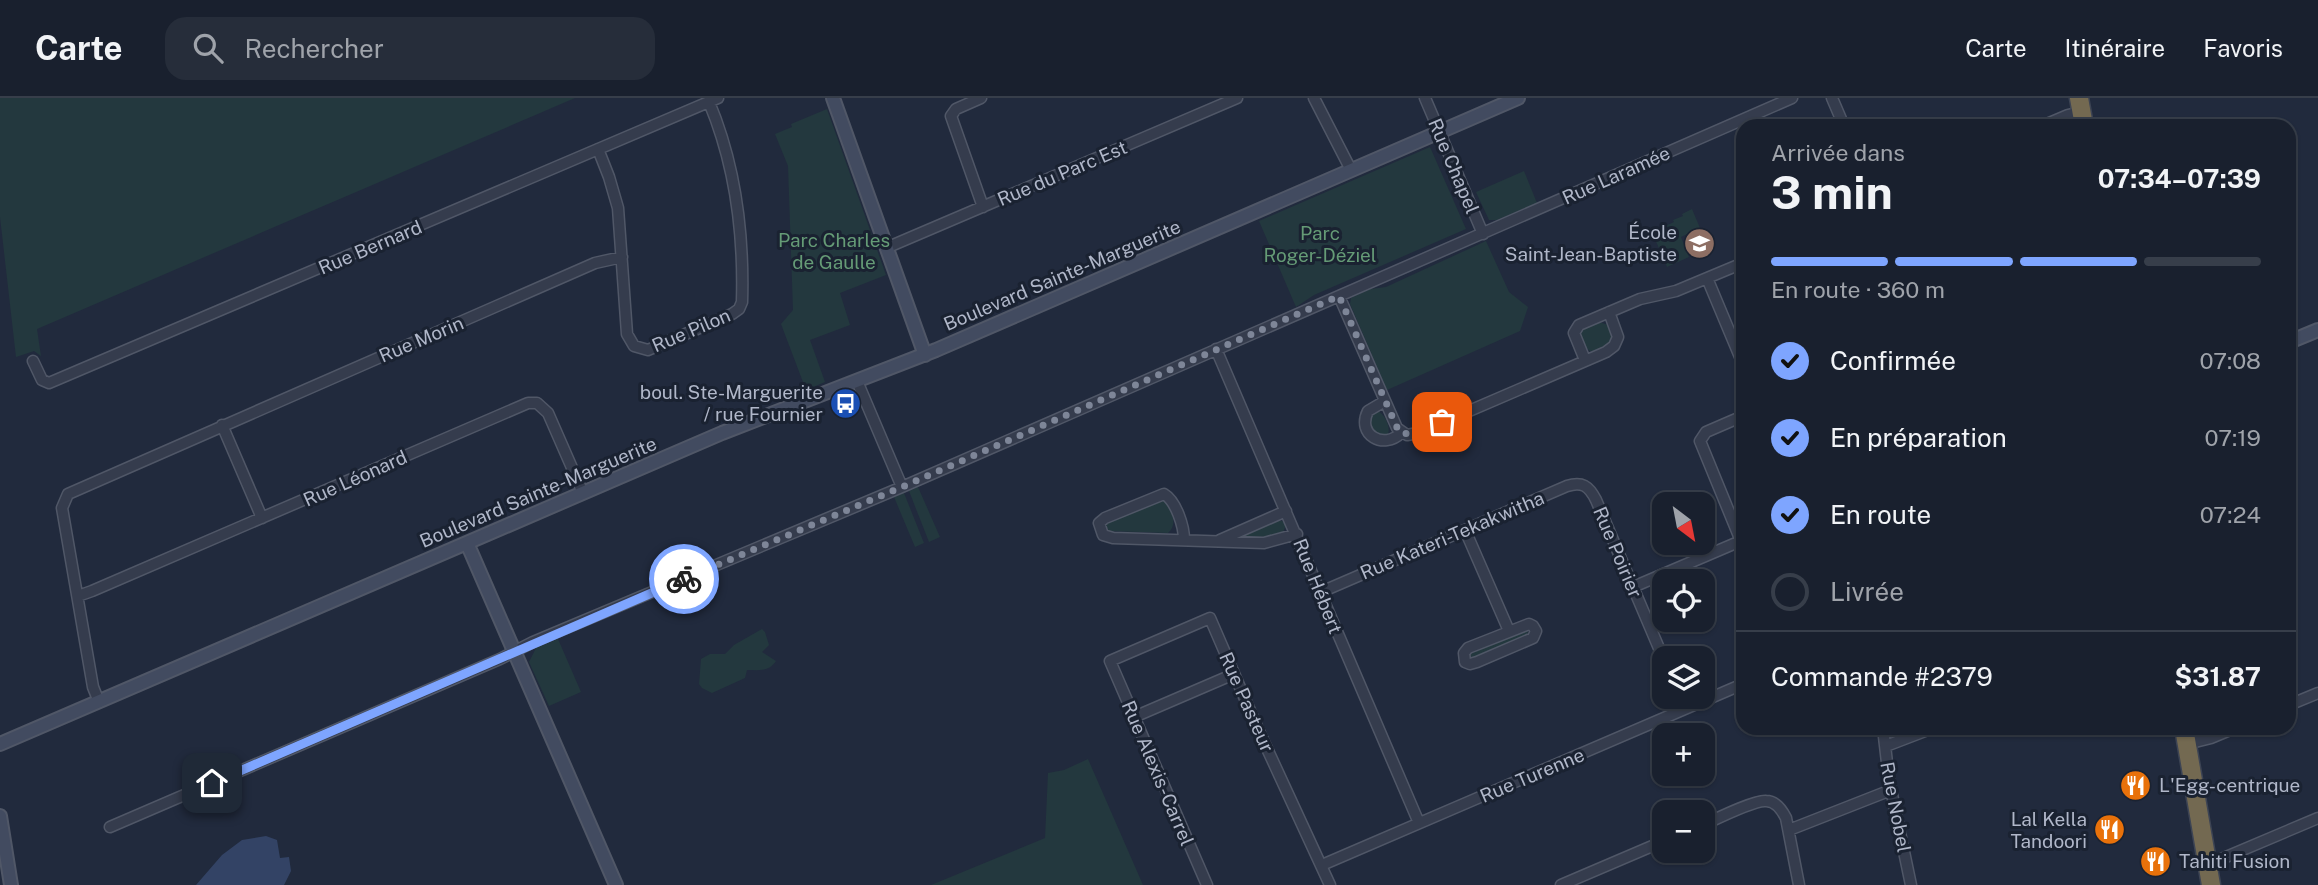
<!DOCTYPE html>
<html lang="fr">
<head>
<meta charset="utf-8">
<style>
	body { margin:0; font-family:"Public Sans",sans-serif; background:#262d3a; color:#f1f3f6; height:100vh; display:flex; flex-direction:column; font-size:26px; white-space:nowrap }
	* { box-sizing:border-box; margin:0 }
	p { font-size:23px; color:#9fa3aa }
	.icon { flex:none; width:38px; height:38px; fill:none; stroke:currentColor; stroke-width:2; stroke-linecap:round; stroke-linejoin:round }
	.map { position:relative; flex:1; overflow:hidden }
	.details { position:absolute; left:1736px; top:21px; width:560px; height:616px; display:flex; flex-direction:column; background:#19202e; border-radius:21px; box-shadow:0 2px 5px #0004,0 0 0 2px #373e4a }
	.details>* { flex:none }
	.needle { width:46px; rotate:148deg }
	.buttons { position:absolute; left:1652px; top:394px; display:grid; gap:14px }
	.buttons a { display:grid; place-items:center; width:63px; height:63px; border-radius:14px; background:#19202e; box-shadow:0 2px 5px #0004,0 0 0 2px #373e4a; font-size:35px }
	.pin { position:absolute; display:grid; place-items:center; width:60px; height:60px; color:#fff; margin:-30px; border-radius:14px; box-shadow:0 4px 10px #0006 }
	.courier { position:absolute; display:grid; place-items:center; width:70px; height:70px; margin:-35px; border:5px solid #7ea5ff; border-radius:50%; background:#fff; color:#222; box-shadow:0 2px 9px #0007 }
	.overview em { font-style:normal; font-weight:700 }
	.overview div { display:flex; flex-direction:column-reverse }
	.overview { display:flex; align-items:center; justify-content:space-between; height:119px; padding:0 35px }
	h1 { font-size:46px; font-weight:700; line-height:52px }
	.bar { display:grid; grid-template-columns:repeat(4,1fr); gap:10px 7px; align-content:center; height:84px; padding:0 35px }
	.bar i { height:9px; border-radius:5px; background:#373e4a }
	.bar .active { background:#7ea5ff }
	.bar p { grid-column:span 4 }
	.line { display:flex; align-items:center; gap:18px; padding:0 35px; border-top:2px solid #373e4a }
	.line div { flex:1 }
	ol { padding:0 35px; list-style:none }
	li { display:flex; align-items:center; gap:21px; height:77px }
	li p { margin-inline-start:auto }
	li .icon { padding:7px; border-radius:50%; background:#7ea5ff; color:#111; stroke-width:4 }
	li:last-child { color:#9fa3aa }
	li i { width:38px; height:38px; border:4px solid #373e4a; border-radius:50% }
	header { display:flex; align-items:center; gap:42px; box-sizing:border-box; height:98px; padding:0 35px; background:#19202e; border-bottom:2px solid #373e4a }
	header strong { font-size:33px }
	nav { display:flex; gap:38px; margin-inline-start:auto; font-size:24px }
	.search { width:490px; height:63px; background:#262d3a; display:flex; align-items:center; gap:18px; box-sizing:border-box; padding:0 24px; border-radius:21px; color:#9fa3aa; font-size:26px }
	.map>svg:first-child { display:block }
	.green { fill:#23383e }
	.water { fill:#334365 }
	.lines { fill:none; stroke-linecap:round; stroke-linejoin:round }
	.street-casing { stroke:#505767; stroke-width:13 }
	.secondary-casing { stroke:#505767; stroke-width:16 }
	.highway-casing { stroke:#3d4454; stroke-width:21 }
	.street { stroke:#353c4d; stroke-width:10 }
	.secondary { stroke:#424b60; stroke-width:12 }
	.highway { stroke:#736951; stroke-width:18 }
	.done { stroke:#7e8698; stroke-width:7; stroke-dasharray:0 12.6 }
	.route { stroke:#7ea5ff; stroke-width:9 }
	.labels { text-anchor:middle; stroke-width:6; stroke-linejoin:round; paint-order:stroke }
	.street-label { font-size:19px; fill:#b0b7c9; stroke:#1a2231 }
	.poi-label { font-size:19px; fill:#b0b7c9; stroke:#1a2231; text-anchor:end }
	.park-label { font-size:19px; fill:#659b76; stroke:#1a2231 }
</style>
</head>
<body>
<header>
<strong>Carte</strong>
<div class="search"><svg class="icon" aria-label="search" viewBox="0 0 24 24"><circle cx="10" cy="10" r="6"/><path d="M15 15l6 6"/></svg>Rechercher</div>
<nav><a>Carte</a><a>Itinéraire</a><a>Favoris</a></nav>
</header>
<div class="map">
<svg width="2318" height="787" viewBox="0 0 2318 787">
	<rect width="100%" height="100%" fill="#212a3d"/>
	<path class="green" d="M 0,0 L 575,0 L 37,231 L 41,258 L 34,253 L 16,259 L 0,119 Z
		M 827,11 L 886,177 L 840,195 L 850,227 L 810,242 L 825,284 L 806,292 L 781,226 L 793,212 L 788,68 L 775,36 L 792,29 L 791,26 Z
		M 1430,49 L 1466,131 L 1314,197 L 1296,209 L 1259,123 Z
		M 1524,73 L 1537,105 L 1497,122 L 1489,122 L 1476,94 Z
		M 1692,111 L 1700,130 L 1681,139 L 1689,159 L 1667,169 L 1652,134 L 1674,124 L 1673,122 L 1683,118 L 1682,116 Z
		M 1486,143 L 1509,194 L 1528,209 L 1520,233 L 1387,292 L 1350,206 L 1351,200 L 1370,191 L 1386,189 Z
		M 1598,224 L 1609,227 C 1616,244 1608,253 1590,253 L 1584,248 L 1580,236 L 1583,231 Z
		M 1378,313 C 1385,317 1391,329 1388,336 L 1377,338 L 1370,330 L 1370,318 Z
		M 918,389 L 940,439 L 929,444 L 909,393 Z
		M 904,395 L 924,445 L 915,449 L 894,399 Z
		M 1163,401 C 1171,411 1179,426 1168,435 L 1109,433 L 1106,428 L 1108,424 Z
		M 1276,423 L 1282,423 L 1286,426 L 1283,435 L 1268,439 L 1243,438 Z
		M 762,531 L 765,534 L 769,547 L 762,554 L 776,563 C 769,574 759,572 747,572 L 745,580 L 712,595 L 702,590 L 699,586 L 701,561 L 710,556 L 725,556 L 734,547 Z
		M 1526,532 L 1528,533 L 1527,537 L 1473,560 L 1470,558 L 1472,555 Z
		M 558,541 L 581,594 L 549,608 L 529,564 L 536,550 Z
		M 1088,661 L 1143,787 L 931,787 L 1045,740 L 1048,675 L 1064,672 Z"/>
	<path class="water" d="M 266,738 L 277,742 L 280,760 L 289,759 L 291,773 L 284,787 L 196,787 L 222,757 L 242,742 Z"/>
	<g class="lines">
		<defs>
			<path id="street" d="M 981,0 L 956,11 L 951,18 L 983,109
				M 1314,0 L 1351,72
				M 1425,0 L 1483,136
				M 1832,0 L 1844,28
				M 2042,28 L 2068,17 L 2081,14
				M 598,51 L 609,79 L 618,110 L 627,236 L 634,248 L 648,252 L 732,216 L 739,211 L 742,204 C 744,137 735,66 709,4
				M 886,150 L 1237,0
				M 1707,180 L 1743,266
				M 1339,198 L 1397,330 L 1407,337 L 1418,335 L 1606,254 L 1614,248 L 1618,239 L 1609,214
				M 1216,251 L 1419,725
				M 1585,262 L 1574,235 L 1579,227 L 1640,201 L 1676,193 L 1743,165
				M 33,263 L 42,282 L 49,285 L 718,0
				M 857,283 L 902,389
				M 1385,303 L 1368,313 C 1356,337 1384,352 1401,335
				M 222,327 L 262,420
				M 1465,432 L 1509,533
				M 1184,442 C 1184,428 1176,403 1164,396 L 1105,420 L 1099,425 L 1103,437 L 1113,440 L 1264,445 L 1297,436
				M 1220,442 L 1286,413
				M 1741,443 L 1700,343 L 1706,334 L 1743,318
				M 1633,489 L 1743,442
				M 1321,494 L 1567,388 C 1582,383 1589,388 1596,402 L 1664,562
				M 78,498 L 92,493 L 528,305 L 537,305 L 548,315 L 583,395
				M 1529,526 L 1533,528 L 1536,533 L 1533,540 L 1477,564 L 1470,566 L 1465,564 L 1464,555 L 1468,550 Z
				M 99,604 L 93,589 L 62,410 L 68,396 L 595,165 L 622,159
				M 2289,607 L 2318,595
				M 1134,619 L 1234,576
				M 1883,630 L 1889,682 L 1911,787
				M 2187,646 L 2211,640 L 2235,630
				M 1886,648 L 1933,630
				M 1703,727 C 1716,721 1754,702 1766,703 C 1776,703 1782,712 1786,720 L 1799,787
				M 110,729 L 500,561 L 533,544 L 902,389 L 1792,0
				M 1789,732 L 1891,692
				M 1322,767 L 1743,586
				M 2207,767 L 2318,720
				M 1207,787 L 1110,563 L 1210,520 L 1258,631 L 1330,787
				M 1561,787 L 1664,743"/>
			<path id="secondary" d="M 833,0 L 925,257
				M 2289,244 L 2318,232
				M 467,445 L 616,787
				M 0,646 L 722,335 L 936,252 L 1518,0
				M 0,718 L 11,787"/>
			<path id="highway" d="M 2079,0 L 2084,28
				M 2184,630 L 2211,787"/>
		</defs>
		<use href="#street" class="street-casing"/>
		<use href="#secondary" class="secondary-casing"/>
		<use href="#highway" class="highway-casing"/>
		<use href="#street" class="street"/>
		<use href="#secondary" class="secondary"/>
		<use href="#highway" class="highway"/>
	</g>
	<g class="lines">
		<path class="done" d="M 684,481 L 902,389 L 1339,198 L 1399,334 L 1412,337 L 1442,324"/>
		<path class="route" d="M 212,685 L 684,481"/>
	</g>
	<defs>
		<symbol id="school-disc" viewBox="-11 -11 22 22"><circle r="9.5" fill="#8d6e63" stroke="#1a2231"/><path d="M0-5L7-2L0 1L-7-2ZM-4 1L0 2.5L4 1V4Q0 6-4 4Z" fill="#fff"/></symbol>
		<symbol id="bus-disc" viewBox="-11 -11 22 22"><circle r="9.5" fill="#1a4fb4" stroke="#1a2231"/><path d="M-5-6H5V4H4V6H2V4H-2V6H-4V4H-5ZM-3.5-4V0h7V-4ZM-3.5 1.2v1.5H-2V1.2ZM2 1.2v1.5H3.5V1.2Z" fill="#fff"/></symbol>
		<symbol id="restaurant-disc" viewBox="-11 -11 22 22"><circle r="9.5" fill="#e8710a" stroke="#1a2231"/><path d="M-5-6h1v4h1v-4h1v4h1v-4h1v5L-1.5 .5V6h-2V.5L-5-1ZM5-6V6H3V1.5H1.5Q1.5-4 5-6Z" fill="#fff"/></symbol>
	</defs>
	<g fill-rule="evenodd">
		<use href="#school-disc" x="1682" y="128" width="35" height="35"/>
		<use href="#bus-disc" x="828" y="288" width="35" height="35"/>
		<use href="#restaurant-disc" x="2118" y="670" width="35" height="35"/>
		<use href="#restaurant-disc" x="2092" y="714" width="35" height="35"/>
		<use href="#restaurant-disc" x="2138" y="746" width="35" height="35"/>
	</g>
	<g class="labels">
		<g class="street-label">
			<text transform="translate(1454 68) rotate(67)" y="7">Rue Chapel</text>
			<text transform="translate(1062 75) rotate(-23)" y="7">Rue du Parc Est</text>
			<text transform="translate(1616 77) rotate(-24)" y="7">Rue Laramée</text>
			<text transform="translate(370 149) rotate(-23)" y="7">Rue Bernard</text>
			<text transform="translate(1062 177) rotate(-23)" y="7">Boulevard Sainte-Marguerite</text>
			<text transform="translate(691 232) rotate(-23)" y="7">Rue Pilon</text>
			<text transform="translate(421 241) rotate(-23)" y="7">Rue Morin</text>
			<text transform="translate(355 380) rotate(-24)" y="7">Rue Léonard</text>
			<text transform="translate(538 394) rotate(-23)" y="7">Boulevard Sainte-Marguerite</text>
			<text transform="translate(1452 437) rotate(-23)" y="7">Rue Kateri-Tekakwitha</text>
			<text transform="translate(1618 454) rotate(67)" y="7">Rue Poirier</text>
			<text transform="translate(1318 488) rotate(68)" y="7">Rue Hébert</text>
			<text transform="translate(1247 604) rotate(66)" y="7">Rue Pasteur</text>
			<text transform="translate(1158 675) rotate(67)" y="7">Rue Alexis-Carrel</text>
			<text transform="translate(1532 677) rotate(-23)" y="7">Rue Turenne</text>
			<text transform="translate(1896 709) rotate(79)" y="7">Rue Nobel</text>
		</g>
		<g class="poi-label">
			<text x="1677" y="141">École<tspan x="1677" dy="22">Saint-Jean-Baptiste</tspan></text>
			<text x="823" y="301">boul. Ste-Marguerite<tspan x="823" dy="22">/ rue Fournier</tspan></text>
			<text x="2159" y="694" text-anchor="start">L'Egg-centrique</text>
			<text x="2087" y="728">Lal Kella<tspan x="2087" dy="22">Tandoori</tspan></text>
			<text x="2179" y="770" text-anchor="start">Tahiti Fusion</text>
		</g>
		<g class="park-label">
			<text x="1320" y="142">Parc<tspan x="1320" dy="22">Roger-Déziel</tspan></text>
			<text x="834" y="149">Parc Charles<tspan x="834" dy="22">de Gaulle</tspan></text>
		</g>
	</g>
</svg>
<div class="buttons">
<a><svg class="needle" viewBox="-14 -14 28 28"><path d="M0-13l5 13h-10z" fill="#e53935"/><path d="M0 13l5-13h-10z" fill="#9fa3aa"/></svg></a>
<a><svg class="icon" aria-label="locate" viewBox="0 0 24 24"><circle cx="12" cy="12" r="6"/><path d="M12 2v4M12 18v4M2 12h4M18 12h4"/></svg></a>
<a><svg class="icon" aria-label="layers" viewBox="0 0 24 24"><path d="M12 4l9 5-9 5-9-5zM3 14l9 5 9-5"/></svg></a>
<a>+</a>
<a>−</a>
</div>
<div class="pin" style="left:1442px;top:324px;background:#ea580c"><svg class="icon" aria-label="bag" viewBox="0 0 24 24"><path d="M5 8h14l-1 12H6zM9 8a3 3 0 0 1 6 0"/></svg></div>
<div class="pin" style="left:212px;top:685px;background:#1f2937"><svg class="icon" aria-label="home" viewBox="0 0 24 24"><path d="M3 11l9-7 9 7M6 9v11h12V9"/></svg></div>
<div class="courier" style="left:684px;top:481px"><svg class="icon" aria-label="bike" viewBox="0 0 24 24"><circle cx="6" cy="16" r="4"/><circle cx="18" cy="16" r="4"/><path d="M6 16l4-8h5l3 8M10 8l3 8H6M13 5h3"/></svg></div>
<section class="details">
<div class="overview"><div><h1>3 min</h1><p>Arrivée dans</p></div><em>07:34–07:39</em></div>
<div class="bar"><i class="active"></i><i class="active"></i><i class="active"></i><i></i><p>En route · 360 m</p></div>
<ol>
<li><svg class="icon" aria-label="check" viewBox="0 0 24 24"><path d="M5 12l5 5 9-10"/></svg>Confirmée<p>07:08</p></li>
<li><svg class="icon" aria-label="check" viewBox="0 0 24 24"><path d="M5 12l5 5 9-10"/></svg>En préparation<p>07:19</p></li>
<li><svg class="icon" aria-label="check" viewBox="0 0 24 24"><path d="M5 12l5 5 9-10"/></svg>En route<p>07:24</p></li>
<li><i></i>Livrée</li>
</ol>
<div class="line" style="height:91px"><div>Commande #2379</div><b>$31.87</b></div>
</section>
</div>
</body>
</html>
